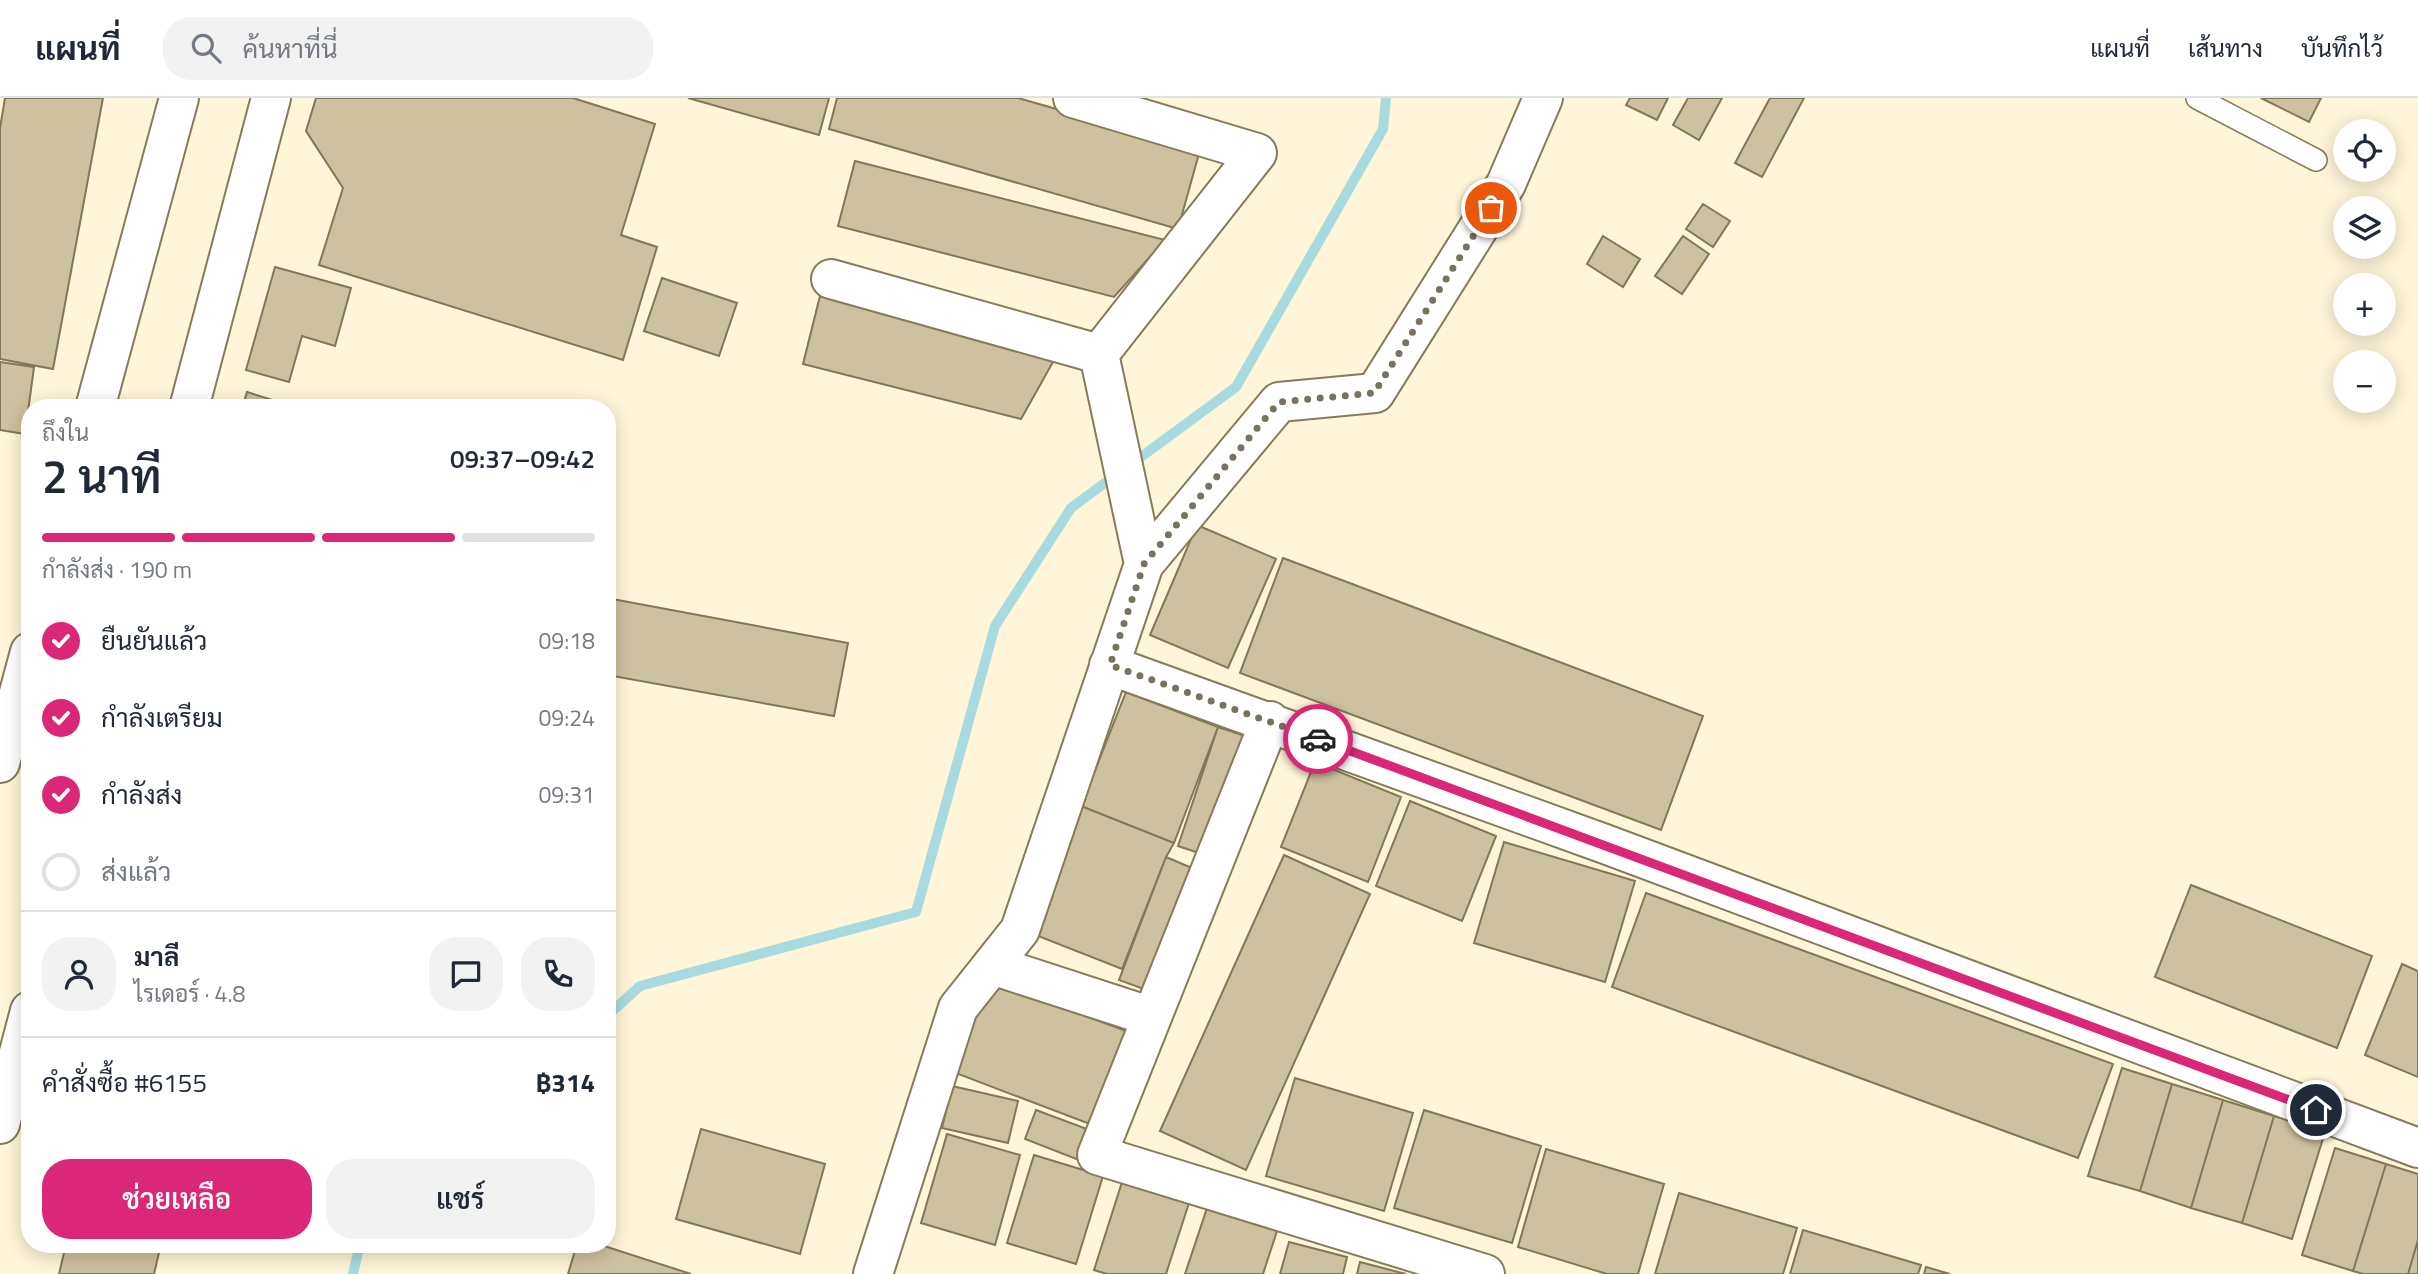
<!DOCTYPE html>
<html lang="th">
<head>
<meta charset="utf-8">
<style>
	body { margin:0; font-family:"Titillium Web",Sarabun,sans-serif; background:#f2f2f3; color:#1f2937; height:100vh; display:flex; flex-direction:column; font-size:26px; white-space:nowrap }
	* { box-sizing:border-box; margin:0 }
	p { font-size:23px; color:#747a83 }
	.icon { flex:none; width:38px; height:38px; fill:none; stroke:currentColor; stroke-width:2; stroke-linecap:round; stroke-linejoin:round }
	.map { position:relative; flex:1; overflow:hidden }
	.details { position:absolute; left:21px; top:301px; width:595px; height:854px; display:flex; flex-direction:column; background:#fff; border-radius:28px; box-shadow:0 4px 18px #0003 }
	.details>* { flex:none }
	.fabs { position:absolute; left:2333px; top:21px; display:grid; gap:14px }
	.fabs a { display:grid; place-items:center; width:63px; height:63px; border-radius:50%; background:#fff; box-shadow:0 4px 18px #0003; font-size:35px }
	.pin { position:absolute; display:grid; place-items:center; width:60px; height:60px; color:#fff; margin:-30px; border:4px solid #fff; border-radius:50%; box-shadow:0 2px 7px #0007 }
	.courier { position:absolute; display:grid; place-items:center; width:70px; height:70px; margin:-35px; border:5px solid #db2777; border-radius:50%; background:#fff; color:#222; box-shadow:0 2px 9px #0007 }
	.head em { font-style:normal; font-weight:600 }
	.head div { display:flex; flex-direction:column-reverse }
	.head { display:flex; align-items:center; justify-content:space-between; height:119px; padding:0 21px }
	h1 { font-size:46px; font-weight:600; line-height:52px }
	.bar { display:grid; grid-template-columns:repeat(4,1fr); gap:10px 7px; align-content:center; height:84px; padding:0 21px }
	.bar i { height:9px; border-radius:5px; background:#e0e1e3 }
	.bar .current { background:#db2777 }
	.bar p { grid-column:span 4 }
	.line { display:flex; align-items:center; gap:18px; padding:0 21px; border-top:2px solid #e0e1e3 }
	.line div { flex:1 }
	.round { display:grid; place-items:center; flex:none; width:74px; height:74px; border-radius:28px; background:#f2f2f3 }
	ol { padding:0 21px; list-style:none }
	li { display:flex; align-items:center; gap:21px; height:77px }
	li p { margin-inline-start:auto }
	li .icon { padding:7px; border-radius:50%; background:#db2777; color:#fff; stroke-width:4 }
	li:last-child { color:#747a83 }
	li i { width:38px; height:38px; border:4px solid #e0e1e3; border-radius:50% }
	.button { display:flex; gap:14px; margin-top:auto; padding:14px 21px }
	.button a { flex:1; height:80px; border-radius:28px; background:#db2777; color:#fff; font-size:28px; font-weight:600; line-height:80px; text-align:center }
	.button a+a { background:#f2f2f3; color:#1f2937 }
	header { display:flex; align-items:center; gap:42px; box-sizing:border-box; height:98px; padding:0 35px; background:#fff; border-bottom:2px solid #e0e1e3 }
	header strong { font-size:33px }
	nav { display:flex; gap:38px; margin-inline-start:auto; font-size:24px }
	.search { width:490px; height:63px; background:#f2f2f3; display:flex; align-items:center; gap:18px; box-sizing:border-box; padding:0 24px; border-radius:28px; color:#747a83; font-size:26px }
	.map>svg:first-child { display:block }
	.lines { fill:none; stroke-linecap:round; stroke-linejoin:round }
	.stream { stroke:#a8dbdf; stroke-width:10 }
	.building { fill:#cec19f; stroke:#827756; stroke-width:2 }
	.lane-casing { stroke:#867b5a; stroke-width:24 }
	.street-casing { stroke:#867b5a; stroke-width:42 }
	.secondary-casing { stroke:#867b5a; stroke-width:42 }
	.lane { stroke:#fff; stroke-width:21 }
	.street { stroke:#fff; stroke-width:38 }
	.secondary { stroke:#fff; stroke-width:38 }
	.done { stroke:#79725f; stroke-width:7; stroke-dasharray:0 12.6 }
	.route { stroke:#db2777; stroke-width:9 }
</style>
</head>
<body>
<header>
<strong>แผนที่</strong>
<div class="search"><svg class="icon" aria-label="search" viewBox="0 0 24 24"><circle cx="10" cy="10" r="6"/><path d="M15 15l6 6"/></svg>ค้นหาที่นี่</div>
<nav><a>แผนที่</a><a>เส้นทาง</a><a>บันทึกไว้</a></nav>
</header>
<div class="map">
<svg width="2418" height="1176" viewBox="0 0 2418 1176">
	<rect width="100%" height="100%" fill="#fff5d8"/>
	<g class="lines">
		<path class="stream" d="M 1130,367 L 1236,289 L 1383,31 L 1386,0
			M 607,918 L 640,888 L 916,814 L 995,528 L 1071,410 L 1117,376
			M 353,1176 L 360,1146"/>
	</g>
	<path class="building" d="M 5,0 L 103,0 L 53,271 L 0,261 L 0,30 Z
		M 316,0 L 573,0 L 655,26 L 621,137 L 657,149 L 623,262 L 319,167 L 343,90 L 306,33 Z
		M 688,0 L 829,0 L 819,37 Z
		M 837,0 L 1018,0 L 1200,52 L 1178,131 L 829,31 Z
		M 1630,0 L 1668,0 L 1657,22 L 1626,7 Z
		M 1688,0 L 1722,0 L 1699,42 L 1673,27 Z
		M 1770,0 L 1804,0 L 1762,79 L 1735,65 Z
		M 2261,0 L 2321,0 L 2309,24 Z
		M 855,63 L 1165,142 L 1114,199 L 838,128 Z
		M 1703,106 L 1730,123 L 1713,149 L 1686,131 Z
		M 1603,138 L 1640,161 L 1623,189 L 1587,166 Z
		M 1683,138 L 1709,156 L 1682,196 L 1655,178 Z
		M 275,169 L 351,190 L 335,248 L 302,238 L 289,284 L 246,272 Z
		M 662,180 L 737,205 L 719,258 L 644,233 Z
		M 821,194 L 1058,255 L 1021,321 L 803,266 Z
		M 0,264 L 34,269 L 25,336 L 0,332 Z
		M 247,294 L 295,309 L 295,310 L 242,310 Z
		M 1197,427 L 1276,461 L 1228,570 L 1150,537 Z
		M 1283,460 L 1703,618 L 1661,732 L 1240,575 Z
		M 607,500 L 848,545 L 834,618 L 607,577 Z
		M 1126,594 L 1218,629 L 1174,745 L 1081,708 Z
		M 1218,629 L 1254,641 L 1214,760 L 1178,748 Z
		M 1315,664 L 1401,699 L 1368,784 L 1281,749 Z
		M 1410,703 L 1496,738 L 1462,823 L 1376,788 Z
		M 1081,708 L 1174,745 L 1166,759 L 1122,871 L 1033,836 Z
		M 1504,744 L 1635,783 L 1605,884 L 1474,845 Z
		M 1284,757 L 1370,796 L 1246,1072 L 1160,1033 Z
		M 1166,759 L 1204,775 L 1160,897 L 1119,882 Z
		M 2191,787 L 2372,858 L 2337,950 L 2155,879 Z
		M 1646,795 L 2113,966 L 2078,1060 L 1612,889 Z
		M 2402,866 L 2418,873 L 2418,979 L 2365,957 Z
		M 988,881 L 1139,938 L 1103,1031 L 953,974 Z
		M 2122,970 L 2172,986 L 2140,1093 L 2088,1078 Z
		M 1295,980 L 1413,1015 L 1384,1113 L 1266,1078 Z
		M 2172,986 L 2223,1002 L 2191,1110 L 2140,1093 Z
		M 952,988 L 1018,1003 L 1008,1045 L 942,1030 Z
		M 2223,1002 L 2274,1018 L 2242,1125 L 2191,1110 Z
		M 1036,1012 L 1095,1034 L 1084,1064 L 1025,1041 Z
		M 1424,1012 L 1541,1048 L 1512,1145 L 1394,1110 Z
		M 2274,1018 L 2325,1034 L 2292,1141 L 2242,1125 Z
		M 701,1031 L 825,1066 L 800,1156 L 676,1121 Z
		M 947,1036 L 1020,1057 L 995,1147 L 921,1125 Z
		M 2335,1050 L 2386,1066 L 2353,1173 L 2302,1157 Z
		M 1546,1051 L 1664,1086 L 1638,1176 L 1607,1176 L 1518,1149 Z
		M 1034,1057 L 1103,1078 L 1076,1166 L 1007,1145 Z
		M 2386,1066 L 2418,1076 L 2418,1142 L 2408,1176 L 2363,1176 L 2353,1173 Z
		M 1122,1084 L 1189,1105 L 1166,1176 L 1107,1176 L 1094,1172 Z
		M 1679,1095 L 1797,1130 L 1783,1176 L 1655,1176 Z
		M 1207,1110 L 1277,1133 L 1263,1176 L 1185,1176 Z
		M 1803,1132 L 1921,1167 L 1918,1176 L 1790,1176 Z
		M 2418,1142 L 2418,1176 L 2408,1176 Z
		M 1289,1144 L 1347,1159 L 1343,1176 L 1280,1176 Z
		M 66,1146 L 161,1146 L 154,1176 L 59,1176 Z
		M 577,1146 L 598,1146 L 691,1176 L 568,1176 Z
		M 1360,1164 L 1406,1176 L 1357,1176 Z
		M 1926,1169 L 1950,1176 L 1924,1176 Z"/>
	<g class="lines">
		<defs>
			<path id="lane" d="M 2197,0 L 2316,62"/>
			<path id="street" d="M 1073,0 L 1257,55 L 1099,256
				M 831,181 L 1099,256
				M 1099,256 L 1144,466
				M 1109,567 L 1605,746 L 2418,1050
				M 1270,623 L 1097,1057 L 1485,1176
				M 992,867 L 1152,919
				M 873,1176 L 958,910 L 1020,832 L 1144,466 L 1279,304 L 1375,295 L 1506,86 L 1543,0"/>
			<path id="secondary" d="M 95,310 L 179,0
				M 189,310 L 271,0
				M 0,665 L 30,554
				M 0,1026 L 30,913"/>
		</defs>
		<use href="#lane" class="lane-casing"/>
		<use href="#street" class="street-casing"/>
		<use href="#secondary" class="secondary-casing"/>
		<use href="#lane" class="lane"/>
		<use href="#street" class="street"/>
		<use href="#secondary" class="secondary"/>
	</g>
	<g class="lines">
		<path class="done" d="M 1318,641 L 1110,567 L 1144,466 L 1279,304 L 1374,295 L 1491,110"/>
		<path class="route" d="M 1318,641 L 2316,1012"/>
	</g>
</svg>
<div class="fabs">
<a><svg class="icon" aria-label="locate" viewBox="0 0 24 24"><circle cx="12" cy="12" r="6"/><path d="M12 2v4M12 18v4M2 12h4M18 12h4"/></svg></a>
<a><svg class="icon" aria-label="layers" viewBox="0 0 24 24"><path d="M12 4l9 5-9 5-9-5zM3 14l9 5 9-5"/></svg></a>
<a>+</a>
<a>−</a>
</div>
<div class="pin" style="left:1491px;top:110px;background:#ea580c"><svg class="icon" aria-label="bag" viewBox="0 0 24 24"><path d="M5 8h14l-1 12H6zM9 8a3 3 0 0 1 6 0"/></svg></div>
<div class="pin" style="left:2316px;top:1012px;background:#1f2937"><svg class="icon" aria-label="home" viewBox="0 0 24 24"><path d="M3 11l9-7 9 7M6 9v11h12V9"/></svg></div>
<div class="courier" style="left:1318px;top:641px"><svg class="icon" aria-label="car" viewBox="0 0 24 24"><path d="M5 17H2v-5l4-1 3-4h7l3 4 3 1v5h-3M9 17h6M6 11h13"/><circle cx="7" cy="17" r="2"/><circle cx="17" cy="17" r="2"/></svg></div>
<section class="details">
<div class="head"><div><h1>2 นาที</h1><p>ถึงใน</p></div><em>09:37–09:42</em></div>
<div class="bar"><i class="current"></i><i class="current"></i><i class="current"></i><i></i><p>กำลังส่ง · 190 m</p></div>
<ol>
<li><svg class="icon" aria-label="check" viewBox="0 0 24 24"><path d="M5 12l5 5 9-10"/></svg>ยืนยันแล้ว<p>09:18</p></li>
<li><svg class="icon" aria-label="check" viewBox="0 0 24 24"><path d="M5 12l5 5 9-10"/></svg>กำลังเตรียม<p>09:24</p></li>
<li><svg class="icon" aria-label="check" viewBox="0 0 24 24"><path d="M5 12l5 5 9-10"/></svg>กำลังส่ง<p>09:31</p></li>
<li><i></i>ส่งแล้ว</li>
</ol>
<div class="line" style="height:126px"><a class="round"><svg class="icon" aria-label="person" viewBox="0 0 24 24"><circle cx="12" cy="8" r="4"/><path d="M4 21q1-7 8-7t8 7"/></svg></a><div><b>มาลี</b><p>ไรเดอร์ · 4.8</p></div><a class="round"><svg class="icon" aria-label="chat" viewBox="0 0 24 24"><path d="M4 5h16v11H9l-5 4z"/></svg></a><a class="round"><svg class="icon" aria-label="phone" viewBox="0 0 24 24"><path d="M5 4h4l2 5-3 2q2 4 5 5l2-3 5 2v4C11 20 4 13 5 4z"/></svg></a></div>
<div class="line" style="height:91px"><div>คำสั่งซื้อ #6155</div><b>฿314</b></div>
<div class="button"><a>ช่วยเหลือ</a><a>แชร์</a></div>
</section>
</div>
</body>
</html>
